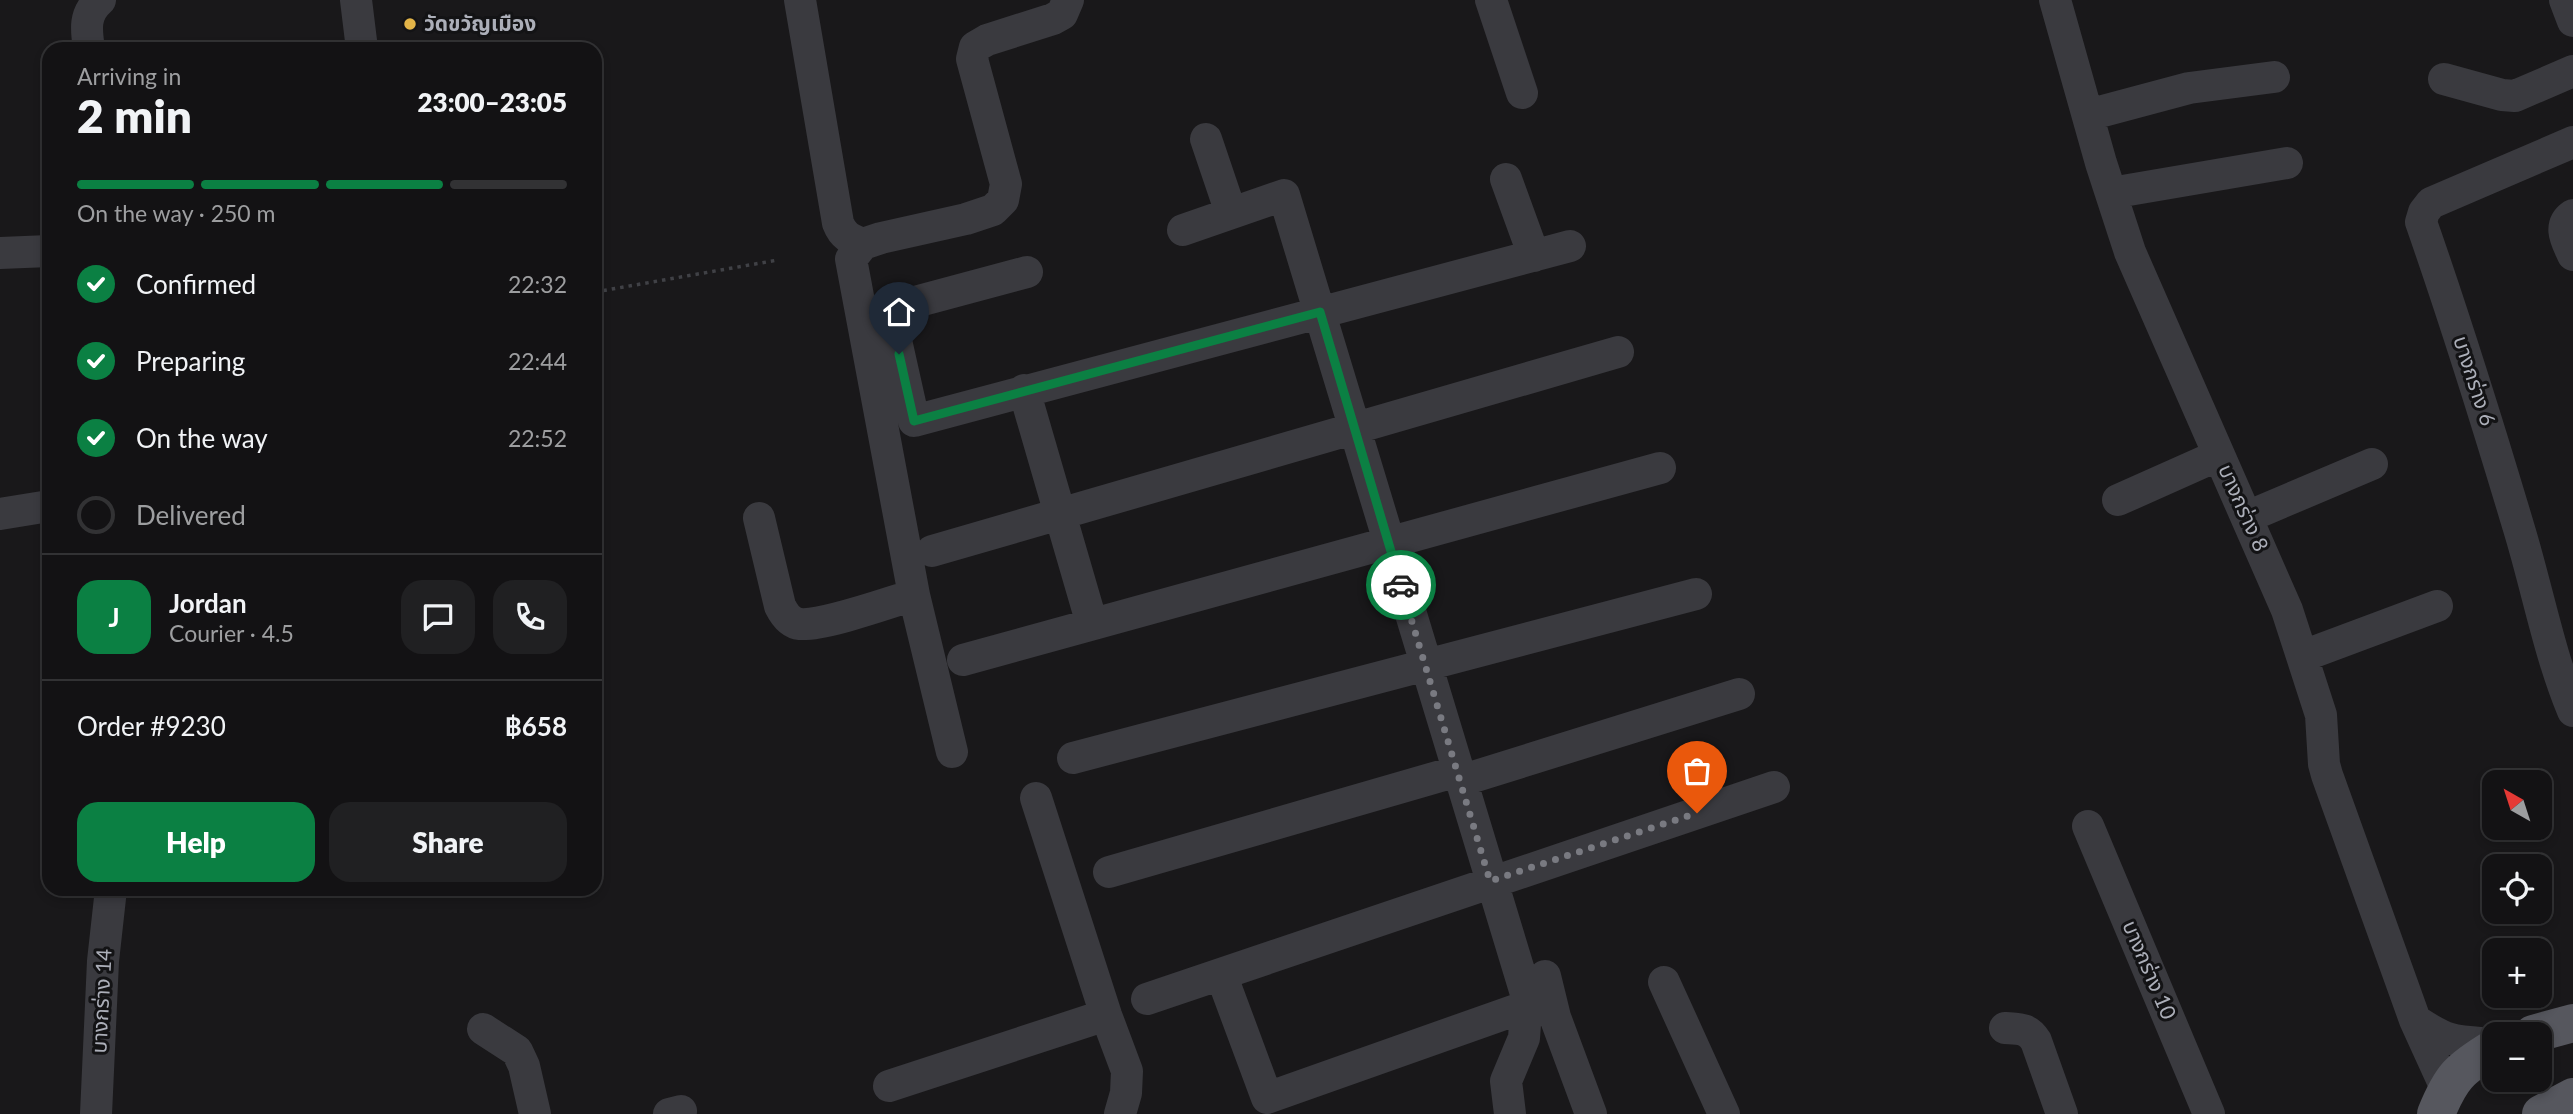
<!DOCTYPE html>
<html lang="en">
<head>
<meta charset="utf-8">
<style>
	body { margin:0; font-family:Lato,"Noto Sans Thai",sans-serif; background:#202022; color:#f1f3f6; height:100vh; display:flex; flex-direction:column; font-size:26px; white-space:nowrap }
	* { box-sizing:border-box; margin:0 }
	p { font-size:23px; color:#9d9ea0 }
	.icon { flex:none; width:38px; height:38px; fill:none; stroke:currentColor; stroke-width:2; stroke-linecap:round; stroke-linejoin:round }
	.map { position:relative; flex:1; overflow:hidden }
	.sheet { position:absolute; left:42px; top:42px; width:560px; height:854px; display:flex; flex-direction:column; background:#131214; border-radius:21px; box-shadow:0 4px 10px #0003,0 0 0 2px #323234 }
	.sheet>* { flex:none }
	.needle { width:46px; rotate:321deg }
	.fabs { position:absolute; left:2482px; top:770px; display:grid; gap:14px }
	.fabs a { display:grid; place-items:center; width:70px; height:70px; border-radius:14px; background:#131214; box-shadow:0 4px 10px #0003,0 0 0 2px #323234; font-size:35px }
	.pin { position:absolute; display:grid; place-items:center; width:60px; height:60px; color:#fff; margin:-72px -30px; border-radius:50% 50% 50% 0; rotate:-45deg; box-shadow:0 0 7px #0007 }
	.pin .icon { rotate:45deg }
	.courier { position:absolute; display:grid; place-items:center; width:70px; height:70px; margin:-35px; border:5px solid #0b8043; border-radius:50%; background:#fff; color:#222; box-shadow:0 2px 9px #0007 }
	.head em { font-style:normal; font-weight:800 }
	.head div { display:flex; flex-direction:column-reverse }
	.head { display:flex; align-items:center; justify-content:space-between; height:119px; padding:0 35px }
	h1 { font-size:46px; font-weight:800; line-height:52px }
	.bar { display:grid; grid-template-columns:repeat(4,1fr); gap:10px 7px; align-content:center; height:84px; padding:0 35px }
	.bar i { height:9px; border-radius:5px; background:#323234 }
	.bar .active { background:#0b8043 }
	.bar p { grid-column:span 4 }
	.line { display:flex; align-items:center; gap:18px; padding:0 35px; border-top:2px solid #323234 }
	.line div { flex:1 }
	.round { display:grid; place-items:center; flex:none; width:74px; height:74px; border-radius:21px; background:#202022 }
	ol { padding:0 35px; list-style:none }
	li { display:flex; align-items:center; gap:21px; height:77px }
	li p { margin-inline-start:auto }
	li .icon { padding:7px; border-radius:50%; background:#0b8043; color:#fff; stroke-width:4 }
	li:last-child { color:#9d9ea0 }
	li i { width:38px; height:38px; border:4px solid #323234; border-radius:50% }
	.primary-button { display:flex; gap:14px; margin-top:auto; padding:14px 35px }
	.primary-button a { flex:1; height:80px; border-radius:21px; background:#0b8043; color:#fff; font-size:28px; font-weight:800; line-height:80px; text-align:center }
	.primary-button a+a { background:#202022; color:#f1f3f6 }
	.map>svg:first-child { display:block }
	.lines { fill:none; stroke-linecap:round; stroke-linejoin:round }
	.path { stroke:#404146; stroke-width:3.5; stroke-dasharray:3.5 5; stroke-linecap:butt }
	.minor { stroke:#3a3a3f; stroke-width:32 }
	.major { stroke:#56575e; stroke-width:38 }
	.done { stroke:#797a81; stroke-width:7; stroke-dasharray:0 12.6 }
	.route { stroke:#0b8043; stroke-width:9 }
	.poi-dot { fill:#e3b448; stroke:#131315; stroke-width:2.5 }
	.labels { text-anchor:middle; stroke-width:6; stroke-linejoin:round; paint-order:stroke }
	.poi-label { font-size:21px; font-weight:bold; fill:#acafb9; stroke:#131315; text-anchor:start }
	.street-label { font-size:21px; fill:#acafb9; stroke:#131315 }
</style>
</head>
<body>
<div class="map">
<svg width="2573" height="1114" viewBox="0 0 2573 1114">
	<rect width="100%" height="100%" fill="#19181a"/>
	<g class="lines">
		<path class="path" d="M 595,292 L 778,260"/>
		<path class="minor" d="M 356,0 L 362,49
			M 800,0 L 838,223 C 843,236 850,239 863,244
			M 1491,0 L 1522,93
			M 2055,0 L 2101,163 L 2130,252 L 2287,610 L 2321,715 L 2324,764 L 2327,775 L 2415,1020 L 2446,1088
			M 2565,0 L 2573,21
			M 89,49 C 86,29 84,14 100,0
			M 2444,79 L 2502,95 L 2515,96 L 2573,71
			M 2088,115 L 2189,88 L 2274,77
			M 1206,139 L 1231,213
			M 2573,142 L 2431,203 L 2424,212 L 2421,222 C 2457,325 2489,428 2520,532 C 2538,592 2549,653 2573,711
			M 1506,179 L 1534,256
			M 2111,193 L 2287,163
			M 2573,215 C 2557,226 2567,241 2573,255
			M 1183,230 L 1284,195 L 1527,997 L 1524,1038 L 1506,1081 L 1510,1114
			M 0,253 L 49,251
			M 1027,272 L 889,309 L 914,421 L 1570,246
			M 1024,390 L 1092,624
			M 2118,500 L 2219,455
			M 0,514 L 49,506
			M 2247,517 L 2372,464
			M 759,518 L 780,606 C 784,614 790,623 800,624 C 824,626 887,603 914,595 L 952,752
			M 932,551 L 1618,352
			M 914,595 L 851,259 L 863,244 L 881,238 L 966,219 L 993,210 L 1003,200 L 1006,184 L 972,59 L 975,47 L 987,40 L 1053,19 L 1062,14 L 1068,0
			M 2303,656 L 2437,606
			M 963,660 L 1660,468
			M 1073,758 L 1696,594
			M 1460,781 L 1739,694
			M 1036,798 L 1106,1015 L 1127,1071 L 1126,1093 L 1120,1114
			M 2088,826 L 2209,1114
			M 1109,872 L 1458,771
			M 1221,974 L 1267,1098 L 1527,1006
			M 1545,976 L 1555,1017 L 1591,1114
			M 1664,982 L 1724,1114
			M 1147,999 L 1774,787
			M 2415,1020 C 2449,1043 2454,1041 2494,1044
			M 2005,1028 C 2020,1029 2028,1028 2036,1041 L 2062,1114
			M 483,1029 L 517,1051 L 524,1066 L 535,1114
			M 889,1086 L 1106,1015
			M 96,1114 L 103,961 L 111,889
			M 669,1114 L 681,1111"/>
		<path class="major" d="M 2533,1034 L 2573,1023
			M 2436,1114 C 2451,1077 2459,1069 2494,1048
			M 2541,1114 L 2573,1097"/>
	</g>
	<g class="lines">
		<path class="done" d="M 1401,585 L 1490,881 L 1697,813"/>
		<path class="route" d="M 899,354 L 914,421 L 1320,312 L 1401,585"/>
	</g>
	<circle class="poi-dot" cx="410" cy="24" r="7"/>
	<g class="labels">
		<g class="poi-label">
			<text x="424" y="31">วัดขวัญเมือง</text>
		</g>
		<g class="street-label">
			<text transform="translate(2474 381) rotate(72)" y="7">บางกร่าง 6</text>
			<text transform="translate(2243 508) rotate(66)" y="7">บางกร่าง 8</text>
			<text transform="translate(2149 970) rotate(67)" y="7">บางกร่าง 10</text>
			<text transform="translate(102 1001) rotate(-87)" y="7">บางกร่าง 14</text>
		</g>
	</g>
</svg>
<div class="fabs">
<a><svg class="needle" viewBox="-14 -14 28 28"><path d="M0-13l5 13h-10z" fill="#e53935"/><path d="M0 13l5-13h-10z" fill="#9d9ea0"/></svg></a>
<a><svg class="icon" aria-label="locate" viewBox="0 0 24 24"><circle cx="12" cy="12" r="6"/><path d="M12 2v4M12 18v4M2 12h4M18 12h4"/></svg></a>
<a>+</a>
<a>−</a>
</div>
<div class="pin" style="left:1697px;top:813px;background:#ea580c"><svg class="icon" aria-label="bag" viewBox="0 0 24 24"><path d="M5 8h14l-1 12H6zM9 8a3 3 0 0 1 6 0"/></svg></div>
<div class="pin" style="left:899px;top:354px;background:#1f2937"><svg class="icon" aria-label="home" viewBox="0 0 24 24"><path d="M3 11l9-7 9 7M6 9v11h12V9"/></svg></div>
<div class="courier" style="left:1401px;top:585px"><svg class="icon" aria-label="car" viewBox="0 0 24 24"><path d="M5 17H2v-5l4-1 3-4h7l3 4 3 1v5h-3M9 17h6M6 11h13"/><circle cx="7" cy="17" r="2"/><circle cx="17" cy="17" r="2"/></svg></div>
<section class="sheet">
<div class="head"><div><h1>2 min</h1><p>Arriving in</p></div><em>23:00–23:05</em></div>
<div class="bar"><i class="active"></i><i class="active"></i><i class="active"></i><i></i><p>On the way · 250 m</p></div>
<ol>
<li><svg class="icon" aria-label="check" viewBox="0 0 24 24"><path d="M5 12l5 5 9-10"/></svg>Confirmed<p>22:32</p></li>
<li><svg class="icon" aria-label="check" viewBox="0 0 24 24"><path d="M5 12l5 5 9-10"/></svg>Preparing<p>22:44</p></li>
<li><svg class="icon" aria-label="check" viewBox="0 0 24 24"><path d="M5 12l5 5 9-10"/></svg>On the way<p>22:52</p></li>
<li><i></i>Delivered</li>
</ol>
<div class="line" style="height:126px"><b class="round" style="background:#0b8043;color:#fff">J</b><div><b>Jordan</b><p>Courier · 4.5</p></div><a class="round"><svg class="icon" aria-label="chat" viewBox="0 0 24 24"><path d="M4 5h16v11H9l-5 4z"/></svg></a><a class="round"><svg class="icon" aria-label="phone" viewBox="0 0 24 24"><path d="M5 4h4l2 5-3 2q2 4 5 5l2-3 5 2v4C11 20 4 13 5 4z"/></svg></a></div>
<div class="line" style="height:91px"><div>Order #9230</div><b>฿658</b></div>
<div class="primary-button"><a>Help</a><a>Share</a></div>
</section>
</div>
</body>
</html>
